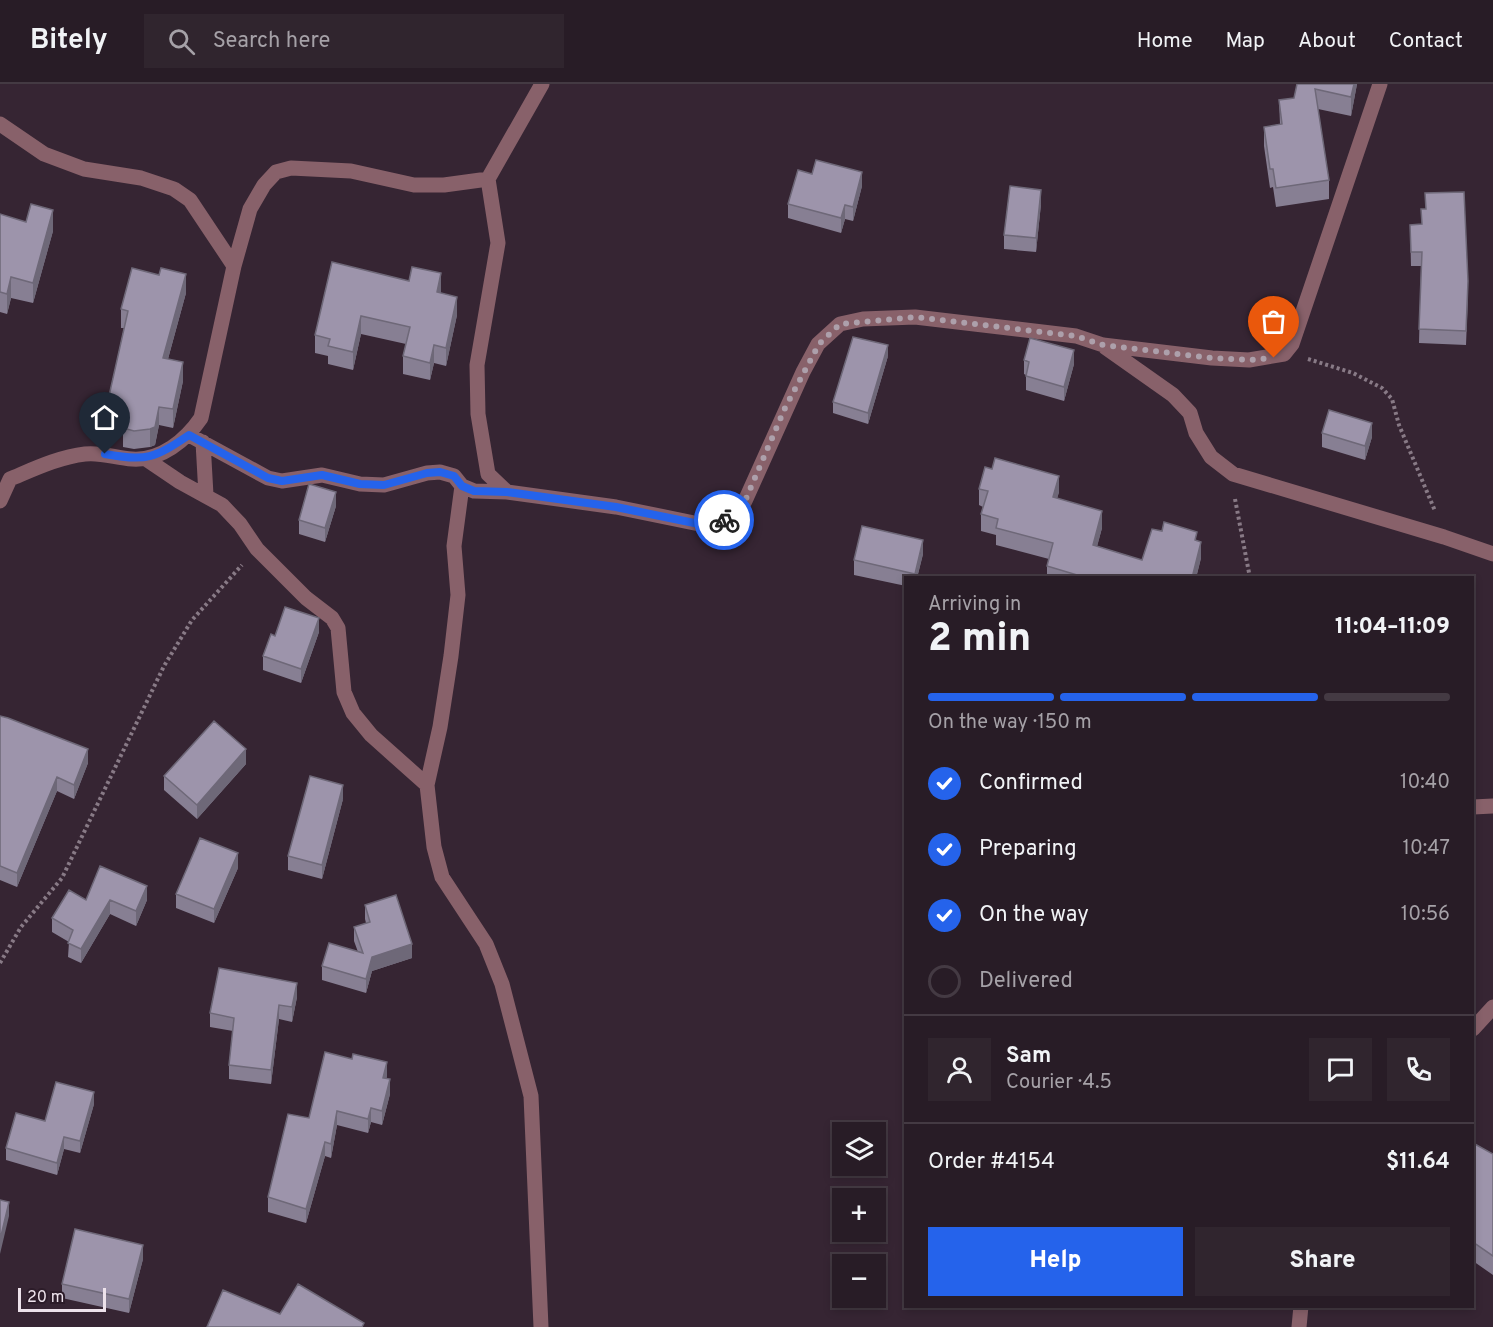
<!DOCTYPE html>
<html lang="en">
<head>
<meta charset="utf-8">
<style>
	body { margin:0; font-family:Overpass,sans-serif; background:#30252e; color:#f1f3f6; height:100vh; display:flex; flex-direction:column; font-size:22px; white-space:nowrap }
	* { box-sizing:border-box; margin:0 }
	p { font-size:20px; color:#a5a1a7 }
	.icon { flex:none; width:33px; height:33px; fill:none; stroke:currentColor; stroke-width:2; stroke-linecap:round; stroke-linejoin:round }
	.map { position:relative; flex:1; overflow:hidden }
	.drawer { position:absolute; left:904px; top:492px; width:570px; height:732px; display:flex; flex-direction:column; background:#281c26; border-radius:0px; box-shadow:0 3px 9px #0003,0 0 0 2px #443a43 }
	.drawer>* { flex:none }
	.buttons { position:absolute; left:832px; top:1038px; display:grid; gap:12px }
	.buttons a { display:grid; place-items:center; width:54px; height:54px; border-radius:0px; background:#281c26; box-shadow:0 3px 9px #0003,0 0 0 2px #443a43; font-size:30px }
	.scale { position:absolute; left:18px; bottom:15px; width:88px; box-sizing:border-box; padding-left:6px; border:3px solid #ede2eb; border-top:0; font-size:16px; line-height:21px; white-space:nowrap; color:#ede2eb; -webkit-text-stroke:4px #2c1c29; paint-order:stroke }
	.pin { position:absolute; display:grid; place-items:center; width:51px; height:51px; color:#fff; margin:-62px -26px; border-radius:50% 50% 50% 0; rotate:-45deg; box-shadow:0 0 6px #0007 }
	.pin .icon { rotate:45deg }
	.courier { position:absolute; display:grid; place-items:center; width:60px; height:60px; margin:-30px; border:4px solid #2563eb; border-radius:50%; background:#fff; color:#222; box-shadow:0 2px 8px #0007 }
	.headline em { font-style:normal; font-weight:800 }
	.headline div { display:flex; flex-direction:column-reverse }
	.headline { display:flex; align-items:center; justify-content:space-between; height:102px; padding:0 24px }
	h1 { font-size:39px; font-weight:800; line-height:45px }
	.bar { display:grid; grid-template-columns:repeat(4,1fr); gap:9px 6px; align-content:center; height:72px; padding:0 24px }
	.bar i { height:8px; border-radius:4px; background:#443a43 }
	.bar .active { background:#2563eb }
	.bar p { grid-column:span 4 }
	.line { display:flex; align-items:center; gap:15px; padding:0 24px; border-top:2px solid #443a43 }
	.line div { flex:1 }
	.round { display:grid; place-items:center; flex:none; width:63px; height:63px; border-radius:0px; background:#30252e }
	ol { padding:0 24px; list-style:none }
	li { display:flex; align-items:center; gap:18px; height:66px }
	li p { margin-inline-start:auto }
	li .icon { padding:6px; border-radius:50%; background:#2563eb; color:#fff; stroke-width:4 }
	li:last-child { color:#a5a1a7 }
	li i { width:33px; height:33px; border:3px solid #443a43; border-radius:50% }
	.cta { display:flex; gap:12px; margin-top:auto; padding:12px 24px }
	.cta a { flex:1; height:69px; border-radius:0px; background:#2563eb; color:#fff; font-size:24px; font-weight:800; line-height:69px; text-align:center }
	.cta a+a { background:#30252e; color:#f1f3f6 }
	header { display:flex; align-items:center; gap:36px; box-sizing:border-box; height:84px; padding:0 30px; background:#281c26; border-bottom:2px solid #443a43 }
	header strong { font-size:28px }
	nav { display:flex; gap:33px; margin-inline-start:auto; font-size:21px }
	.search { width:420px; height:54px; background:#30252e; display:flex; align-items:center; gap:15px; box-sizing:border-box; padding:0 21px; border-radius:0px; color:#a5a1a7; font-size:22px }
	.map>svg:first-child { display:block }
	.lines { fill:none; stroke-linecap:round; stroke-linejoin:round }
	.path { stroke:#887a86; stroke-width:4; stroke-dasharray:3 3; stroke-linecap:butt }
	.street { stroke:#88616a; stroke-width:15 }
	.wall { fill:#877f93 }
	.shaded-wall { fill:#6e6878 }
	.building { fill:#9d94ab; stroke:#6e6878; stroke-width:1.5 }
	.done { stroke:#ada0ab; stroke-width:6; stroke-dasharray:0 10.8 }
	.route { stroke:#2563eb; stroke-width:8 }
</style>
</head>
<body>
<header>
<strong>Bitely</strong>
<div class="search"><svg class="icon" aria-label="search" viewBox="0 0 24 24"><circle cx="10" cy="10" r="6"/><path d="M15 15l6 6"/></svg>Search here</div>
<nav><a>Home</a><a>Map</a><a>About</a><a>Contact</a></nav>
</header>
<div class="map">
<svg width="1493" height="1243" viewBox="0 0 1493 1243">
	<rect width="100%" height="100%" fill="#362533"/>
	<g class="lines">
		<path class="path" d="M 1308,275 L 1353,289 L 1382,304 L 1392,315 L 1399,341 L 1435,427
			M 1235,415 L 1250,494
			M 0,879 L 21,843 L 62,794 L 164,582 L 192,536 L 242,481"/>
		<path class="street" d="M 0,40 L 44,70 L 84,85 L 141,94 L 174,105 L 190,116 L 234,182
			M 488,95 L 498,159 L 477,281 L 478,330 L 488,390 L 507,408
			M 1105,263 L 1173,311 L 1190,329 L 1196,349 L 1211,373 L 1233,390 L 1444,453 L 1493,470
			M 189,351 L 268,394 L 282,397 L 322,391 L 360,400 L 384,401 L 427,389 L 440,388 L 454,392 L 462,402 L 474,407 L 507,408 L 616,423 L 704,441 L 719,439 L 732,432 L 745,417 L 803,288 L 818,260 L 840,240 L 863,235 L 915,233 L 1076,252 L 1103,261 L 1212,274 L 1249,276 L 1284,270 L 1292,260 L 1380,0
			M 203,358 L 206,411
			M 146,375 L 180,398 L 222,421 L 240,440 L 257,465 L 306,514 L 332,534 L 338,544 L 344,608 L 353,629 L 371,651 L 427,701 L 434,763 L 442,793 L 486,860 L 502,900 L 531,1012 L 541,1243
			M 0,417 L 10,395 C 34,385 59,373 85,370 C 101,368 116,374 132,375 C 161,377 186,356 201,334 L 234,182 L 250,125 L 264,101 L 276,88 L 291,84 L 351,87 L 414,101 L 444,101 L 488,95 L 542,0
			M 427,701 L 440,643 L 451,572 L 458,511 L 454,462 L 462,402
			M 1473,723 L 1493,722
			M 1473,945 L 1493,923
			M 1299,1243 L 1301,1222"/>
	</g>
	<path class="wall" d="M 1297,0 L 1357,0 L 1351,32 L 1318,25 L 1329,96 L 1329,115 L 1276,123 L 1273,103 L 1270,104 L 1264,62 L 1264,43 L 1280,40 L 1279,16 L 1294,14 Z
		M 862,102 L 853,137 L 845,135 L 841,149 L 788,134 L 788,120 Z
		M 1041,120 L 1036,168 L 1004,165 L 1004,151 Z
		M 0,130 L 53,147 L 33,219 L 11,214 L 7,230 L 0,228 Z
		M 1410,141 L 1468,211 L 1466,261 L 1419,259 L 1421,182 L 1411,182 Z
		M 332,178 L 441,207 L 440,209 L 457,231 L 446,282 L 434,279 L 430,296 L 403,290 L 403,272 L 406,260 L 361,250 L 353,286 L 328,280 L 328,272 L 315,269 L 315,251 Z
		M 186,209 L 168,275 L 183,297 L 173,344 L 159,341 L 155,361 L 150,363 L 134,365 L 123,363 L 123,343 L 107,340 L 107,321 L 124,244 L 121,244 L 121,225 Z
		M 888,272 L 868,340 L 833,329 L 833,318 Z
		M 1024,276 L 1074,280 L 1064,317 L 1026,306 L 1026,291 L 1024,290 Z
		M 1322,349 L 1372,353 L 1365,376 L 1322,363 Z
		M 979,405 L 1059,408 L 1057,414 L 1102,444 L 1097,462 L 1142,476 L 1197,456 L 1201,474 L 1196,494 L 1047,494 L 1047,482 L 1049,475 L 996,461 L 996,451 L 981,447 L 981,430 L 983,423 L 979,421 Z
		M 336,422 L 325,458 L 299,450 L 299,436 Z
		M 923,470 L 917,494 L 906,494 L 906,502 L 854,491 L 854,476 Z
		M 319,548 L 301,599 L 263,586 L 263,572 L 275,552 Z
		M 0,632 L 88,679 L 74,715 L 57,707 L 17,803 L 0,796 Z
		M 246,680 L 197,735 L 164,706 L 164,692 Z
		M 343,715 L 322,795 L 288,786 L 288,772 Z
		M 238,784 L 214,839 L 176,824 L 176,810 Z
		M 86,816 L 147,816 L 136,842 L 110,830 L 81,879 L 68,873 L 69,858 L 52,848 L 52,834 Z
		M 365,821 L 412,874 L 372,887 L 366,909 L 322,896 L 322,882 L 358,868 L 354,857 L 354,843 L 366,839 L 365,835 Z
		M 297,913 L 292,938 L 279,935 L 271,1000 L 229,995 L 229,981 L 233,947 L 210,943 L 210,929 Z
		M 387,992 L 386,995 L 390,1010 L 382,1041 L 371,1038 L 368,1049 L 337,1041 L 331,1074 L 325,1072 L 306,1139 L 268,1128 L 268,1113 L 309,1034 Z
		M 94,1020 L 80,1069 L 64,1065 L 57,1091 L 6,1076 L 6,1064 L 45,1037 Z
		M 1473,1059 L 1493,1070 L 1493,1191 L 1473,1177 Z
		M 143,1175 L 129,1229 L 62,1214 L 62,1200 Z"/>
	<path class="shaded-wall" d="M 1354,0 L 1357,0 L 1351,32 L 1351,13 Z
		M 862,88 L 862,102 L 853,137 L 853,123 Z
		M 1041,106 L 1041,120 L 1036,168 L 1036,154 Z
		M 845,121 L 845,135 L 841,149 L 841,134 Z
		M 53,126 L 53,147 L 33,219 L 33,199 Z
		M 441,189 L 441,207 L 437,226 L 437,208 Z
		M 186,190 L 186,209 L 163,293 L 163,274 Z
		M 11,193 L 11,214 L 7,230 L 7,210 Z
		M 457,213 L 457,231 L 446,282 L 446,264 Z
		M 361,232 L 361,250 L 353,286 L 353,268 Z
		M 434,261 L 434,279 L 430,296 L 430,279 Z
		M 888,261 L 888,272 L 868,340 L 868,329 Z
		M 1074,266 L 1074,280 L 1064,317 L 1064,303 Z
		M 183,278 L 183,297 L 173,344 L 173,325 Z
		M 159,323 L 159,341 L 155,361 L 150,363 L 150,345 Z
		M 1372,339 L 1372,353 L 1365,376 L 1365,362 Z
		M 1059,392 L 1059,408 L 1053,430 L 1053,413 Z
		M 336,408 L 336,422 L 325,458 L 325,444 Z
		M 1102,427 L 1102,444 L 1093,478 L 1093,461 Z
		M 923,456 L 923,470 L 917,494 L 915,494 Z
		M 1201,458 L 1201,474 L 1196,494 L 1192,494 Z
		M 319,534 L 319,548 L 301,599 L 301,585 Z
		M 1475,550 L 1475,562 L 1473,563 L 1473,551 Z
		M 1475,606 L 1475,620 L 1473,630 L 1473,616 Z
		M 88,665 L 88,679 L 74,715 L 74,701 Z
		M 246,665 L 246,680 L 197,735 L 197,721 Z
		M 57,693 L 57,707 L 17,803 L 17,789 Z
		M 343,701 L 343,715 L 322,795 L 322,781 Z
		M 238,769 L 238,784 L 214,839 L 214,825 Z
		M 147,802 L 147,816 L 136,842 L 136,827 Z
		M 110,816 L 110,830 L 81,879 L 81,865 Z
		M 412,860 L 412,874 L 372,887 L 366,909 L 366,895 L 372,873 Z
		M 297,899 L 297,913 L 292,938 L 292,923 Z
		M 279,921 L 279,935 L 271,1000 L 271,986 Z
		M 387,978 L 387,992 L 383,1008 L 383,994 Z
		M 390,995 L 390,1010 L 382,1041 L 382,1027 Z
		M 94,1008 L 94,1020 L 80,1069 L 80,1057 Z
		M 371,1024 L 371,1038 L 368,1049 L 368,1035 Z
		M 337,1027 L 337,1041 L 331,1074 L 331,1060 Z
		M 64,1053 L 64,1065 L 57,1091 L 57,1079 Z
		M 325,1058 L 325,1072 L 306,1139 L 306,1125 Z
		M 9,1118 L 9,1132 L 0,1170 L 0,1156 Z
		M 143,1161 L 143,1175 L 129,1229 L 129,1215 Z"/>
	<path class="building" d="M 1297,0 L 1354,0 L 1351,13 L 1315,5 L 1329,96 L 1276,104 L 1273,85 L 1270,85 L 1264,43 L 1282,40 L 1279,16 L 1294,14 Z
		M 816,76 L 862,88 L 853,123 L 845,121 L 841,134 L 788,120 L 798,86 L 812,90 Z
		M 1010,102 L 1041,106 L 1036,154 L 1004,151 Z
		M 1464,108 L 1468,197 L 1466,247 L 1419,245 L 1422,168 L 1411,168 L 1410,141 L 1422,140 L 1421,125 L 1426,125 L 1425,109 Z
		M 31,120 L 53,126 L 33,199 L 11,193 L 7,210 L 0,208 L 0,130 L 26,138 Z
		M 332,178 L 409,197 L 412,183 L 441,189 L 437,208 L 457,213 L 446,264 L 434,261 L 430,279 L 403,272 L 410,243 L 361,232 L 353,268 L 328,262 L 330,255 L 315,251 Z
		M 132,184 L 159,191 L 161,184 L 186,190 L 163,274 L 183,278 L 173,325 L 159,323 L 155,343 L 150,345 L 134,347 L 123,344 L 127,326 L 107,321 L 128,227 L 121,225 Z
		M 853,253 L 888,261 L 868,329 L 833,318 Z
		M 1030,254 L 1074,266 L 1064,303 L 1026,292 L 1029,278 L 1024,276 Z
		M 1329,326 L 1372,339 L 1365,362 L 1322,349 Z
		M 995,374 L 1059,392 L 1053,413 L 1102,427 L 1093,461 L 1142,476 L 1152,445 L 1162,447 L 1164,438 L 1197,448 L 1195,456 L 1201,458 L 1192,494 L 1087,494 L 1047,482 L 1053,459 L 996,444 L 998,435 L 981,430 L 988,407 L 979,405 L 985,383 L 992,385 Z
		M 309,400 L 336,408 L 325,444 L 299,436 Z
		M 862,442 L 923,456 L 915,490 L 854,476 Z
		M 285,523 L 319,534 L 301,585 L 263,572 L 271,550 L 275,552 Z
		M 1473,605 L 1475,606 L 1473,616 Z
		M 0,632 L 8,634 L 88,665 L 74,701 L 57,693 L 17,789 L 0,782 Z
		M 214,637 L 246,665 L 197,721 L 164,692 Z
		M 310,692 L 343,701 L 322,781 L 288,772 Z
		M 200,754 L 238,769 L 214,825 L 176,810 Z
		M 100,782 L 147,802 L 136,827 L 110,816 L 81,865 L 68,859 L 73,846 L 52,834 L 69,806 L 86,816 Z
		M 396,811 L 412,860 L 372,873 L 366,895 L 322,882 L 329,859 L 363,869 L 354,843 L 370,838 L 365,821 Z
		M 219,884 L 297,899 L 292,923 L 279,921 L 271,986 L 229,981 L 234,934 L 210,929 Z
		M 325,968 L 352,975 L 353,970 L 387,978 L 383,994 L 390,995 L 382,1027 L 371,1024 L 368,1035 L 337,1027 L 331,1060 L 325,1058 L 306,1125 L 268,1113 L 288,1030 L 309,1034 Z
		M 56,998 L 94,1008 L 80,1057 L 64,1053 L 57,1079 L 6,1064 L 16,1029 L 45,1037 Z
		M 1473,1059 L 1493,1070 L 1493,1172 L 1473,1158 Z
		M 0,1116 L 9,1118 L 0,1156 Z
		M 75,1145 L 143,1161 L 129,1215 L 62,1200 Z
		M 298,1200 L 364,1239 L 362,1243 L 207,1243 L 223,1206 L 280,1230 Z"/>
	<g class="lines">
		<path class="done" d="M 724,436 L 732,432 L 745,417 L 785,324 L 819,260 L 840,240 L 915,233 L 1076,252 L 1103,261 L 1212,274 L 1249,276 L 1274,274"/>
		<path class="route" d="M 105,370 C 146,378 155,374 189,351 L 268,394 L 282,397 L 322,391 L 360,400 L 384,401 L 427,389 L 440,388 L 454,392 L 462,402 L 474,407 L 507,408 L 616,423 L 704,441 L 724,436"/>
	</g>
</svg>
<div class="buttons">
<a><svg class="icon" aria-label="layers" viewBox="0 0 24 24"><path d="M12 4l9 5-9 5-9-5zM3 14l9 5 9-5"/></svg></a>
<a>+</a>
<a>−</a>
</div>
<div class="scale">20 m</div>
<div class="pin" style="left:1274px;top:274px;background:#ea580c"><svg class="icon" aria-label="bag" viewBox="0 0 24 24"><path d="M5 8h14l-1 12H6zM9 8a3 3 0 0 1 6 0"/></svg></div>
<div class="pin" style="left:105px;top:370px;background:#1f2937"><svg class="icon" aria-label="home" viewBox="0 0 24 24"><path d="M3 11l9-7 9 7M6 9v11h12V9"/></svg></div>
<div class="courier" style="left:724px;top:436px"><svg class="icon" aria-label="bike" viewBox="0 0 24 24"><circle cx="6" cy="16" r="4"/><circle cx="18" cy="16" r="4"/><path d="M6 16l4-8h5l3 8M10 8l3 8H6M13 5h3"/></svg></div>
<section class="drawer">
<div class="headline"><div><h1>2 min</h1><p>Arriving in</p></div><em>11:04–11:09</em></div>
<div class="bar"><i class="active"></i><i class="active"></i><i class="active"></i><i></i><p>On the way · 150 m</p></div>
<ol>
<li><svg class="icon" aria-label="check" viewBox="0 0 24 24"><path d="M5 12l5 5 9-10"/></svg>Confirmed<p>10:40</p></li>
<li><svg class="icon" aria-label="check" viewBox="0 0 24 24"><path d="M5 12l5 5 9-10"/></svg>Preparing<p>10:47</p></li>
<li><svg class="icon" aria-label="check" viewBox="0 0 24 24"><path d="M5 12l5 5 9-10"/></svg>On the way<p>10:56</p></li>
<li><i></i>Delivered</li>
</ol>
<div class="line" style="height:108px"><a class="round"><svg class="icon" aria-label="person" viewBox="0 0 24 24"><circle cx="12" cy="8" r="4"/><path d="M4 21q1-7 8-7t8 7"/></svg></a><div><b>Sam</b><p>Courier · 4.5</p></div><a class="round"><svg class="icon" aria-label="chat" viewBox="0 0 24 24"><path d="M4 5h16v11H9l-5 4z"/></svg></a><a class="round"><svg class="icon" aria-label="phone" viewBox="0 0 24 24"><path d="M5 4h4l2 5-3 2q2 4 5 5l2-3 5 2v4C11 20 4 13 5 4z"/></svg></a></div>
<div class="line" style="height:78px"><div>Order #4154</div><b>$11.64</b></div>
<div class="cta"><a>Help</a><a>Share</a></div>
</section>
</div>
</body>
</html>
